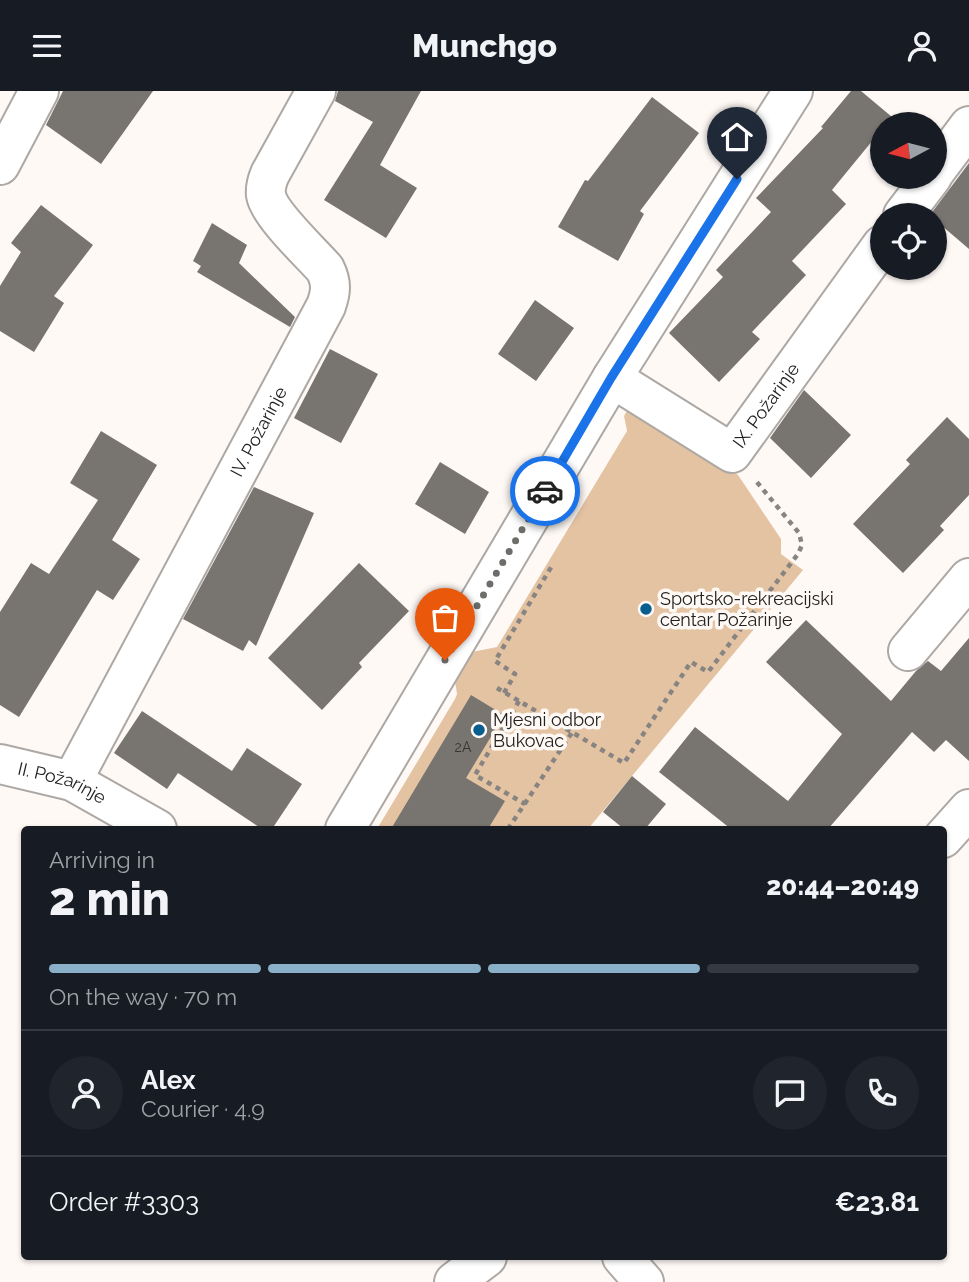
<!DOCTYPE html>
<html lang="en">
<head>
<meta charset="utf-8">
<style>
	body { margin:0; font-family:Raleway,sans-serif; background:#20242c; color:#f1f3f6; height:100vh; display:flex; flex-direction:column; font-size:26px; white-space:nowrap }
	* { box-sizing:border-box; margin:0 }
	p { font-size:23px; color:#9ea1a6 }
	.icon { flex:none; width:38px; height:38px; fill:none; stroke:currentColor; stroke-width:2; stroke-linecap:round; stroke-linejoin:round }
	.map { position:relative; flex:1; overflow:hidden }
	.drawer { position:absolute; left:21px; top:735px; width:926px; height:434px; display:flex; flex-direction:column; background:#171b24; border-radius:7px; box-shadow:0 2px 5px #0004 }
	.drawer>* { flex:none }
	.needle { width:46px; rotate:263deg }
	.fabs { position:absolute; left:870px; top:21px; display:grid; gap:14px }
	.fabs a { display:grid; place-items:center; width:77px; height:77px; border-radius:50%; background:#171b24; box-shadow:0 2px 5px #0004; font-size:35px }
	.pin { position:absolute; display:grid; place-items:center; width:60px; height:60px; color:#fff; margin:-72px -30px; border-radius:50% 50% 50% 0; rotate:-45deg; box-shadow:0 0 7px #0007 }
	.pin .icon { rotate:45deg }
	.courier { position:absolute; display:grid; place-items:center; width:70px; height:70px; margin:-35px; border:5px solid #1a73e8; border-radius:50%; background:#fff; color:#222; box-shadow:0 2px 9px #0007 }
	.head em { font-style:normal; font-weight:800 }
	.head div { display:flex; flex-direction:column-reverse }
	.head { display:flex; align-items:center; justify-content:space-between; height:119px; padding:0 28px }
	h1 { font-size:46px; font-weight:800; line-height:52px }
	.bar { display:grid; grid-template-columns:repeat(4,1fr); gap:10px 7px; align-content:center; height:84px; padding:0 28px }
	.bar i { height:9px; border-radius:5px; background:#363941 }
	.bar .current { background:#89b0c8 }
	.bar p { grid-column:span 4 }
	.line { display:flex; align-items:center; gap:18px; padding:0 28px; border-top:2px solid #363941 }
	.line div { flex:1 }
	.round { display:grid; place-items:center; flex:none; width:74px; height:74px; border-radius:37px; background:#20242c }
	header { display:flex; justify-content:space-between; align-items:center; height:91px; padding:0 28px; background:#171b24; font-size:32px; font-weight:800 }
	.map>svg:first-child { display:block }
	.green { fill:#e4c3a3 }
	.building { fill:#787470 }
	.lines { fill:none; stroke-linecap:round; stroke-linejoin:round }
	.minor-casing { stroke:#ada8a4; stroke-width:42 }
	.path { stroke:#878481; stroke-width:4.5; stroke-dasharray:5 5; stroke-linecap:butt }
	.minor { stroke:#fff; stroke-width:38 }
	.done { stroke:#6f6d6a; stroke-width:7; stroke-dasharray:0 12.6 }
	.route { stroke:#1a73e8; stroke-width:9 }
	.poi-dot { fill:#095e90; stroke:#fef9f5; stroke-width:2.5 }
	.labels { text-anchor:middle; stroke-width:7; stroke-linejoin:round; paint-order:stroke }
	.number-label { font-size:14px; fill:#383633 }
	.street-label { font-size:18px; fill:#22211f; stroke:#fef9f5 }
	.poi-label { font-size:18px; fill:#22211f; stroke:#fef9f5; text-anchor:start }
</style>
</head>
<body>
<header><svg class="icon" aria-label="menu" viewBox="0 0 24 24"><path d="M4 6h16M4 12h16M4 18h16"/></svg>Munchgo<svg class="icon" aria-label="person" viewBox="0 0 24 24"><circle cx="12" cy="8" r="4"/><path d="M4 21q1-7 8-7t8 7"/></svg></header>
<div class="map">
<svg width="969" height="1191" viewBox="0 0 969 1191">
	<rect width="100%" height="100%" fill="#fef9f5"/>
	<path class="green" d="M 630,315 L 728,374 L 738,384 L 781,448 L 781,463 L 803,479 L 588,738 L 377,738 L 455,608 L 457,603 L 455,590 L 472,561 L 497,556 L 627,340 L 624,325 Z"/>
	<path class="building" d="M 63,0 L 153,0 L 101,73 L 46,34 Z
		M 338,0 L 421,0 L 380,74 L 417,97 L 386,147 L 324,109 L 373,31 L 335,10 Z
		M 851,0 L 861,0 L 892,26 L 886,33 L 882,33 L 882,38 L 832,99 L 846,113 L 792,170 L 806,184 L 752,241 L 760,248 L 719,291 L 669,242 L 723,186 L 716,179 L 771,121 L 756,107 L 823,37 L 821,36 Z
		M 652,6 L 699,42 L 640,120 L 644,123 L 618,170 L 558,136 L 585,89 L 588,90 Z
		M 969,72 L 969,158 L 934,128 L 934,124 L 930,124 Z
		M 41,114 L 93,154 L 54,205 L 64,212 L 34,261 L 0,240 L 0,195 L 21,161 L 11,152 Z
		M 212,132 L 247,154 L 239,172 L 295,226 L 290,236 L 197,181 L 201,175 L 193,170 Z
		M 535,209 L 574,237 L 536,290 L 498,263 Z
		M 330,258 L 378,283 L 341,352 L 294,327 Z
		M 804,299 L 851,344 L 811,387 L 770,347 Z
		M 947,326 L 969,348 L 969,404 L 940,435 L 944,439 L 903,482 L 853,433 L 910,373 L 906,369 Z
		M 101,340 L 157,374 L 112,449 L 140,468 L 113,509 L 97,499 L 19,626 L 0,614 L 0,521 L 31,472 L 49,483 L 98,409 L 70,392 Z
		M 440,371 L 489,401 L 465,443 L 415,413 Z
		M 254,396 L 314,422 L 256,555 L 249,549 L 243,560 L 183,528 Z
		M 359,472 L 409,520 L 359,572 L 362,576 L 322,619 L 268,567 Z
		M 806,529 L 891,610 L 916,580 L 928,570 L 941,580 L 969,547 L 969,670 L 946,649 L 934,661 L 912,641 L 828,738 L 731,738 L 659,681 L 695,636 L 788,710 L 842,643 L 766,571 Z
		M 471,604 L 504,624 L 466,687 L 505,710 L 488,738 L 391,738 Z
		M 142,620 L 232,680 L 247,657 L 302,693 L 272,738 L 262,738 L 178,682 L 167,698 L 114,662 Z
		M 632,685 L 666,713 L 645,738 L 624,738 L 603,721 Z"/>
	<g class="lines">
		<defs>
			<g id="minor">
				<path d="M 0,74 L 39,0"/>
				<path d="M 934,82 L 969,35"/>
				<path d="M 903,124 L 932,86"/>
				<path id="s1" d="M 612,287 L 732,362 L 882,154"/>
				<path d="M 908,560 L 969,487"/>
				<path id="s2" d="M 0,673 L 72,690 L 157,738"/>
				<path id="s3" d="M 72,690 L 326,215 C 331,201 332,192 325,178 C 311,162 269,123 266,104 C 265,96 267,90 270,83 L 316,0"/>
				<path d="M 345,738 L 612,287 L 793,0"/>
				<path d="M 943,747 L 969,718"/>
				<path d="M 622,1166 L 644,1191"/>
				<path d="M 454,1191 L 487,1166"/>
			</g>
		</defs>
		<use href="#minor" class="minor-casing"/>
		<path class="path" d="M 497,597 L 624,672 L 691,571 L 708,581 L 798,463 L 802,454 L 799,442 L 756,390
			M 504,602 L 515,583 L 495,570 L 553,473
			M 519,610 L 475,684 L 525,713
			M 508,738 L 573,640"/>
		<use href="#minor" class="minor"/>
	</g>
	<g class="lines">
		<path class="done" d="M 445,569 L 545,400"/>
		<path class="route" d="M 545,400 L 611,287 L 737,88"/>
	</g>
	<g class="poi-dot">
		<circle cx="646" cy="518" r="7"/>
		<circle cx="479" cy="639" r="7"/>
	</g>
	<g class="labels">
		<g class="number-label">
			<text x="463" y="661">2A</text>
		</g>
		<g class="street-label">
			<text dy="6" stroke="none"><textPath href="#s1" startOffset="200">IX. Požarinje</textPath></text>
			<text dy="6" stroke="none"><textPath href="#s3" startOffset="396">IV. Požarinje</textPath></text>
			<text dy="6" stroke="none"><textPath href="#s2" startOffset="65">II. Požarinje</textPath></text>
		</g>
		<g class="poi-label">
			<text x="660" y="514">Sportsko-rekreacijski<tspan x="660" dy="21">centar Požarinje</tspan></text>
			<text x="493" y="635">Mjesni odbor<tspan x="493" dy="21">Bukovac</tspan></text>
		</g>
	</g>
</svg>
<div class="fabs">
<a><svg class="needle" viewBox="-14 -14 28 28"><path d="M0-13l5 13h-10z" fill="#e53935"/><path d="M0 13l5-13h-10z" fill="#9ea1a6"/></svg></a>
<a><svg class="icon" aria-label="locate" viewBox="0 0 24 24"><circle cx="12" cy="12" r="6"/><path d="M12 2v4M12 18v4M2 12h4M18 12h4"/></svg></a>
</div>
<div class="pin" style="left:445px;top:569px;background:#ea580c"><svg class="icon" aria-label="bag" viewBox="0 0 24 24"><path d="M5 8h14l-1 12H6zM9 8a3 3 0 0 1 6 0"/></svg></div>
<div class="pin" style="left:737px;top:88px;background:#1f2937"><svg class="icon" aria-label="home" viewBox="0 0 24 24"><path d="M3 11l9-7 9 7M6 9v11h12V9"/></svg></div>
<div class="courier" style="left:545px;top:400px"><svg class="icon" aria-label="car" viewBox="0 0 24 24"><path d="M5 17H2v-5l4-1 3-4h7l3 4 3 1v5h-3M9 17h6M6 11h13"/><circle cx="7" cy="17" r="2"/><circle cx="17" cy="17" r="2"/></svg></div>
<section class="drawer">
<div class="head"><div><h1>2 min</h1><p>Arriving in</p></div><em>20:44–20:49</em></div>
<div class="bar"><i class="current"></i><i class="current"></i><i class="current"></i><i></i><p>On the way · 70 m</p></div>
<div class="line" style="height:126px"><a class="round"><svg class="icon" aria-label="person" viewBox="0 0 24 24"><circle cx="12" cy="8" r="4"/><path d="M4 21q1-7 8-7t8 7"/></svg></a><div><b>Alex</b><p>Courier · 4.9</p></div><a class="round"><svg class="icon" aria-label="chat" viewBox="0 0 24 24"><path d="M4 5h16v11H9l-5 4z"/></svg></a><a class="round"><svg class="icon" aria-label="phone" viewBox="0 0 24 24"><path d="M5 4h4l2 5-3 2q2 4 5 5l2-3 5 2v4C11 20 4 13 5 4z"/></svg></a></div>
<div class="line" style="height:91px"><div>Order #3303</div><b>€23.81</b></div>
</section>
</div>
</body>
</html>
